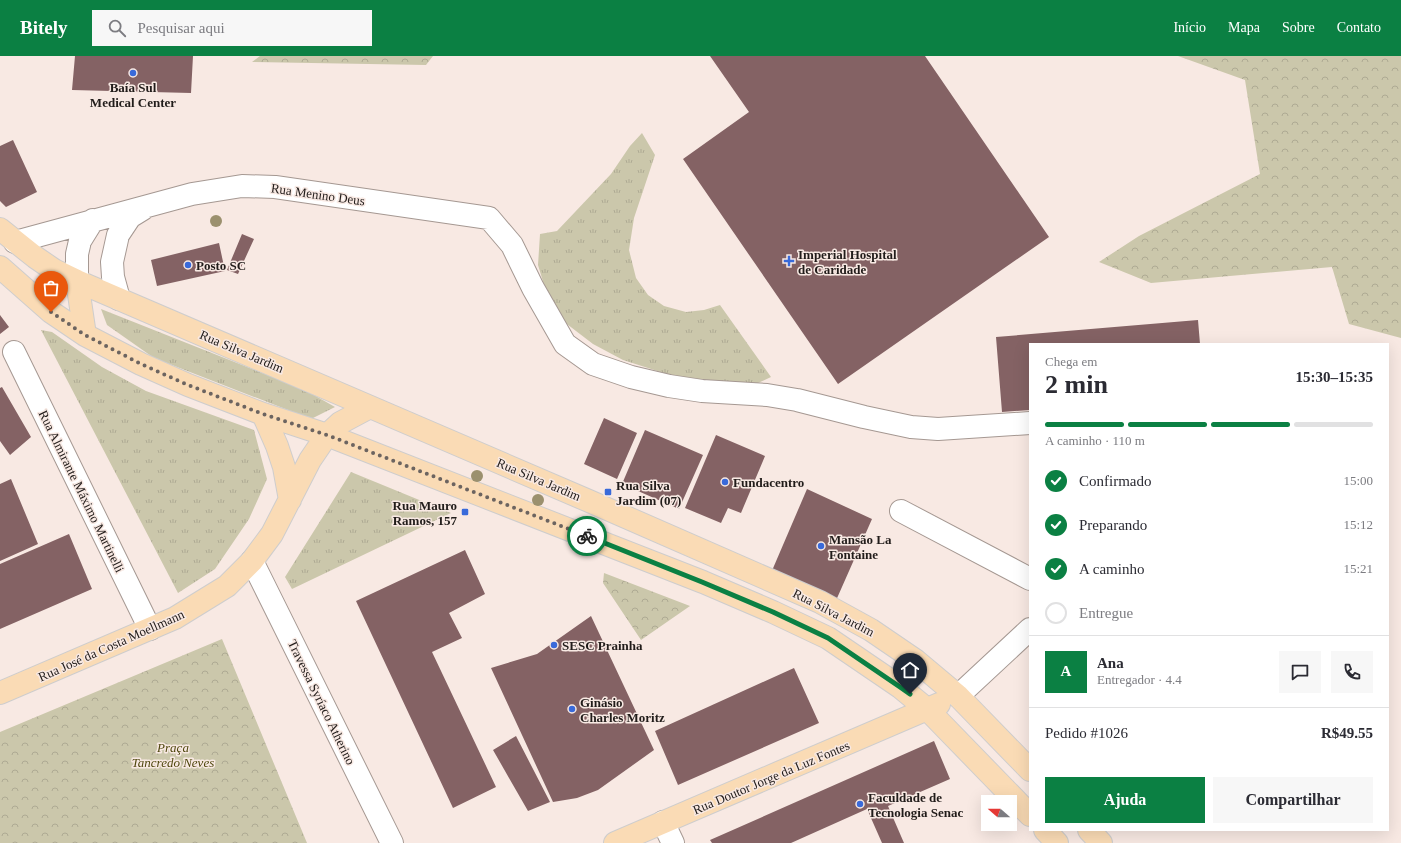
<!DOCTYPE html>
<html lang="pt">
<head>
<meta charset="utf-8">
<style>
	body { margin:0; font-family:Georgia,serif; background:#f7f7f7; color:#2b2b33; height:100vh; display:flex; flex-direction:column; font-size:15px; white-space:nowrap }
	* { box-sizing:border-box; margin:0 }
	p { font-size:13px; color:#7c7c81 }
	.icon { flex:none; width:22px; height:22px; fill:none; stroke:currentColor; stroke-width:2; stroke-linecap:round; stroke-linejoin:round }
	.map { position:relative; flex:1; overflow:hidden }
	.drawer { position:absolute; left:1029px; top:287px; width:360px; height:488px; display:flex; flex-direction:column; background:#fff; border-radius:0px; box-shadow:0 4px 16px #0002 }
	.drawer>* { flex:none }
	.needle { width:26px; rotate:290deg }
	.buttons { position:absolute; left:981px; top:739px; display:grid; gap:8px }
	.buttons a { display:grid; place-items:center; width:36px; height:36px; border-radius:0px; background:#fff; box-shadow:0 4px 16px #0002; font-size:20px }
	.pin { position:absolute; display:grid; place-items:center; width:34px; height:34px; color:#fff; margin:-41px -17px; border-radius:50% 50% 50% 0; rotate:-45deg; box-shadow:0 0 4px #0007 }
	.pin .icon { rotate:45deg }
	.courier { position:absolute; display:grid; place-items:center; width:40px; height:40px; margin:-20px; border:3px solid #0b8043; border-radius:50%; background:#fff; color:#222; box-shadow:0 1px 5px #0007 }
	.overview em { font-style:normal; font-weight:700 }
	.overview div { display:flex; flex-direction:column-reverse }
	.overview { display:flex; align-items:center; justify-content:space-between; height:68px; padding:0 16px }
	h1 { font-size:26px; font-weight:700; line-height:30px }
	.bar { display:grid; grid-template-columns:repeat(4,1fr); gap:6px 4px; align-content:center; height:48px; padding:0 16px }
	.bar i { height:5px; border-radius:3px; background:#e1e1e2 }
	.bar .on { background:#0b8043 }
	.bar p { grid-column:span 4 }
	.line { display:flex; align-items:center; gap:10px; padding:0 16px; border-top:1px solid #e1e1e2 }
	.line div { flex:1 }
	.round { display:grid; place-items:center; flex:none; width:42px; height:42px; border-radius:0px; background:#f7f7f7 }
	ol { padding:0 16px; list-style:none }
	li { display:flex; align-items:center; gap:12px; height:44px }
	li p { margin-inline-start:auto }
	li .icon { padding:4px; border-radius:50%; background:#0b8043; color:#fff; stroke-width:4 }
	li:last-child { color:#7c7c81 }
	li i { width:22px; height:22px; border:2px solid #e1e1e2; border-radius:50% }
	.cta { display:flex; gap:8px; margin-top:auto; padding:8px 16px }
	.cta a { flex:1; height:46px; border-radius:0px; background:#0b8043; color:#fff; font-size:16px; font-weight:700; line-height:46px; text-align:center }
	.cta a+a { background:#f7f7f7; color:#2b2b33 }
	header { display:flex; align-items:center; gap:24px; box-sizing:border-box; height:56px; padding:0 20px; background:#0b8043; color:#fff }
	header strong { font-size:19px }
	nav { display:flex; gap:22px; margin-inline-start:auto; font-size:14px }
	.search { width:280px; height:36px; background:#f7f7f7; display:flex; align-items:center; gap:10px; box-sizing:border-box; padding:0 14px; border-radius:0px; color:#7c7c81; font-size:15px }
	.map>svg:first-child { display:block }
	.grass { fill:url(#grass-tufts) }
	.forest { fill:url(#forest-crowns) }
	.building { fill:#846264 }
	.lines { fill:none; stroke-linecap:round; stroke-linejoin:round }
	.minor-casing { stroke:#a59892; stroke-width:24 }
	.major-casing { stroke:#cecdcd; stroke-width:24 }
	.minor { stroke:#fff; stroke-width:22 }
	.major { stroke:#fadbb5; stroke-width:22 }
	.tree { fill:#9b906e }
	.done { stroke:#6c6460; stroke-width:4; stroke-dasharray:0 7.2 }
	.route { stroke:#0b8043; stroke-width:5 }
	.poi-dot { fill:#396ada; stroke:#f8e9e3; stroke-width:1.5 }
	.labels { text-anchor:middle; stroke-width:3; stroke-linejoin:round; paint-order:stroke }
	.poi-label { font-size:13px; font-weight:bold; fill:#211c1a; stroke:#f8e9e3; text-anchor:start }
	.street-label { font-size:13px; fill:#211c1a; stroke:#f8e9e3 }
	.park-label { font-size:13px; font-style:italic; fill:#4f470e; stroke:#f8e9e3 }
</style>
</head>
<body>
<header>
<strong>Bitely</strong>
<div class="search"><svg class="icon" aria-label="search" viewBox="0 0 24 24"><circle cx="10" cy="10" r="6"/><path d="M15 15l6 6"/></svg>Pesquisar aqui</div>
<nav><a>Início</a><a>Mapa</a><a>Sobre</a><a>Contato</a></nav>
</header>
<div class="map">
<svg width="1401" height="787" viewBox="0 0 1401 787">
	<defs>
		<pattern id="grass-tufts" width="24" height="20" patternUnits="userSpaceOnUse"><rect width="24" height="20" fill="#cbc7ab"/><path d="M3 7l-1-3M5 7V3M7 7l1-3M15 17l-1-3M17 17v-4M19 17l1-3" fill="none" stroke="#aeaa93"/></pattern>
		<pattern id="forest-crowns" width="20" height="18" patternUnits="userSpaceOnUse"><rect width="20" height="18" fill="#cbc7ab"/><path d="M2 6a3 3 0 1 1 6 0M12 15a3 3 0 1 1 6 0" fill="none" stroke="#aeaa93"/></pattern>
	</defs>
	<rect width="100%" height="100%" fill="#f8e9e3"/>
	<path class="grass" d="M 642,77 L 655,99 L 634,162 L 629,194 L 636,222 L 648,239 L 664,250 L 686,256 L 704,254 L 720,249 L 771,321 L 758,327 L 714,328 L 673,320 L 623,304 L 593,288 L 559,262 L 545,232 L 538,209 L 540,178 L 557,175 L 611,118 L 630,90 Z
		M 101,253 L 305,334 L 335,351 L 311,363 L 154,302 L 107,269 Z
		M 41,274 L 52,276 L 102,311 L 146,335 L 254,374 L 267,423 L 249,463 L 215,513 L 178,537 Z
		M 351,416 L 451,457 L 292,533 L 285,521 Z"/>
	<path class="forest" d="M 260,0 L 433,0 L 426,9 L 252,6 Z
		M 1178,0 L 1401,0 L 1401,282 L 1349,268 L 1332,211 L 1151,227 L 1099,206 L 1139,180 L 1260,118 L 1245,24 Z
		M 604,517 L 690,550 L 641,584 L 603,527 Z
		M 222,583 L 307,787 L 0,787 L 0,676 Z"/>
	<path class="building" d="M 75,0 L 193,0 L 191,37 L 72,34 Z
		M 710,0 L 925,0 L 1049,181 L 838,328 L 683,103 L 749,56 Z
		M 13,84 L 37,136 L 6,151 L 0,145 L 0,90 Z
		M 242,178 L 254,183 L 238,218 L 227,214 Z
		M 219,187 L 225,215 L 157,230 L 151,204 Z
		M 0,259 L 9,271 L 0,278 Z
		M 1198,264 L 1200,288 L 1030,288 L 1030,354 L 1002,356 L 996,281 Z
		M 2,331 L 31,381 L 10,399 L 0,385 L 0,332 Z
		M 604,362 L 637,377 L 617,423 L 584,408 Z
		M 645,374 L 703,399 L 679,453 L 622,428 Z
		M 716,379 L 765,400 L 741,457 L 728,452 L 721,467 L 685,452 Z
		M 11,423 L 38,488 L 0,505 L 0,428 Z
		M 807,433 L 872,463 L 834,549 L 771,517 Z
		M 69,478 L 92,533 L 0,573 L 0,508 Z
		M 465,494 L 485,538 L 449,557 L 462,582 L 432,596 L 496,731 L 453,752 L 356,545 Z
		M 591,560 L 654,694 L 598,734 L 577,742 L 553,746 L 491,612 L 537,598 Z
		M 794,612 L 819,667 L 678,729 L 655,675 Z
		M 516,680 L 550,746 L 528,755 L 493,694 Z
		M 934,685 L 950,723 L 888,750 L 904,787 L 882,787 L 867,753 L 791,787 L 712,787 L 710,784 Z"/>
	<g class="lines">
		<defs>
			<path id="minor" d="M 15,186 L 192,138 L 242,130 L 275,131 L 489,162 L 512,189 L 533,232 L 565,288 L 593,308 L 631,321 L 669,330 L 702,335 L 767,339 L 797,344 L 864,361 L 911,371 L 938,373 L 1030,367
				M 77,225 L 77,198 L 80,185 L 93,164
				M 119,243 L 113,221 L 112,206 L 118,179 L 130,161 L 143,153
				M 14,296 L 150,573
				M 901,455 L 1030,523
				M 252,505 L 392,787
				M 958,640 L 1030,573
				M 663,766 L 673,787"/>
			<path id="major" d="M 0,173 L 35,201 L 54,214 L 77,225 L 589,445 L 820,546 L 871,574 L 915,604 L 958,640 L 1030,714
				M 0,211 L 51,256 L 85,279 L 141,308 L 188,329 L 263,358 L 327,379 L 703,526 L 773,556 L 828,582 L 900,631 L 928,654 L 1030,759
				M 77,225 L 85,279
				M 263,358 L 277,390 L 284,411 L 290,444
				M 0,637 L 175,562 L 227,530 L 252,505 L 272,478 L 310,404 L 327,379 L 340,367 L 370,351
				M 1045,774 L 1057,787
				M 1089,774 L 1101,787
				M 615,787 L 939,648"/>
		</defs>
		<use href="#minor" class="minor-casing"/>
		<use href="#major" class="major-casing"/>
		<use href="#minor" class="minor"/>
		<use href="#major" class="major"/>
	</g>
	<g class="tree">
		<circle cx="216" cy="165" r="6"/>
		<circle cx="477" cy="420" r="6"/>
		<circle cx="538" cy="444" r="6"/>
	</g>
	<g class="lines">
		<path class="done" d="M 51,256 L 85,279 L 141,308 L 188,329 L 263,358 L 327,379 L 587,480"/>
		<path class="route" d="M 587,480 L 702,526 L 773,556 L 828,582 L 900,631 L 910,638"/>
	</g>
	<g class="poi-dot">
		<circle cx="133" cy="17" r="4"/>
		<path d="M787 199h4v4h4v4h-4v4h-4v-4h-4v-4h4z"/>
		<circle cx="188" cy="209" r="4"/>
		<circle cx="725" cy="426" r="4"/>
		<rect x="604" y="432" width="8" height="8" rx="2"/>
		<rect x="461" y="452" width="8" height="8" rx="2"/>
		<circle cx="821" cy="490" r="4"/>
		<circle cx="554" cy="589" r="4"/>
		<circle cx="572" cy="653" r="4"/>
		<circle cx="860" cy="748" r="4"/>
	</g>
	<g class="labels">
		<g class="poi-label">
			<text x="133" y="36" text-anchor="middle">Baía Sul<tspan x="133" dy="15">Medical Center</tspan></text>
			<text x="798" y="203">Imperial Hospital<tspan x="798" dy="15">de Caridade</tspan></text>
			<text x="196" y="214">Posto SC</text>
			<text x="733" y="431">Fundacentro</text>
			<text x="616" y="434">Rua Silva<tspan x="616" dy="15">Jardim (07)</tspan></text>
			<text x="457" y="454" text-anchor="end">Rua Mauro<tspan x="457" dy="15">Ramos, 157</tspan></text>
			<text x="829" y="488">Mansão La<tspan x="829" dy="15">Fontaine</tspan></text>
			<text x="562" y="594">SESC Prainha</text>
			<text x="580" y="651">Ginásio<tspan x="580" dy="15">Charles Moritz</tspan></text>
			<text x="868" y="746">Faculdade de<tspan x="868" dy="15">Tecnologia Senac</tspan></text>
		</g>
		<g class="street-label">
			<text transform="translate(318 138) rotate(8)" y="5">Rua Menino Deus</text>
			<text transform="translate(242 295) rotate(23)" y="5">Rua Silva Jardim</text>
			<text transform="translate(539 423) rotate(23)" y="5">Rua Silva Jardim</text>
			<text transform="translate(82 435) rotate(64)" y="5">Rua Almirante Máximo Martinelli</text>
			<text transform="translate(834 556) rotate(27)" y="5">Rua Silva Jardim</text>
			<text transform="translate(111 589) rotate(-24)" y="5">Rua José da Costa Moellmann</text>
			<text transform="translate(322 646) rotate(64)" y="5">Travessa Syríaco Atherino</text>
			<text transform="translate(771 721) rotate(-23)" y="5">Rua Doutor Jorge da Luz Fontes</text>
		</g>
		<g class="park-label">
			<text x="173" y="696">Praça<tspan x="173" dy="15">Tancredo Neves</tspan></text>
		</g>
	</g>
</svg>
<div class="buttons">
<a><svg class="needle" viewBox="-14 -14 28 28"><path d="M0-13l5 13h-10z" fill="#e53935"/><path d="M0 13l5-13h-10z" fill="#7c7c81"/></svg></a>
</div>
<div class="pin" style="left:51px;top:256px;background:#ea580c"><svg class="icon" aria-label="bag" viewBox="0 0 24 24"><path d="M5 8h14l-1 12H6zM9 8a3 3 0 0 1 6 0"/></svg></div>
<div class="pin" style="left:910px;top:638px;background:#1f2937"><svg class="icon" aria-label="home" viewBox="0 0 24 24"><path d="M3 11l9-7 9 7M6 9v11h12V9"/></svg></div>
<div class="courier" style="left:587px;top:480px"><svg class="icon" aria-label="bike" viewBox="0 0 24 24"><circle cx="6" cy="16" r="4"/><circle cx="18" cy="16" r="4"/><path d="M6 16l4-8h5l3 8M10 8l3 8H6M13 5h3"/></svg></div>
<section class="drawer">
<div class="overview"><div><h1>2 min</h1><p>Chega em</p></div><em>15:30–15:35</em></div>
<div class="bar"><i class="on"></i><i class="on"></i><i class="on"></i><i></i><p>A caminho · 110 m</p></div>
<ol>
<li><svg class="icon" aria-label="check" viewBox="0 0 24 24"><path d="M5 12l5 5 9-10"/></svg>Confirmado<p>15:00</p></li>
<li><svg class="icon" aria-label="check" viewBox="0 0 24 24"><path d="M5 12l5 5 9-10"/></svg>Preparando<p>15:12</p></li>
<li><svg class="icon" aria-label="check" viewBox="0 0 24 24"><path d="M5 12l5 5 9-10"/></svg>A caminho<p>15:21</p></li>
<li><i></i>Entregue</li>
</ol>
<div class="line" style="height:72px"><b class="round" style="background:#0b8043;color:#fff">A</b><div><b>Ana</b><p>Entregador · 4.4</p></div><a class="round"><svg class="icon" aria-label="chat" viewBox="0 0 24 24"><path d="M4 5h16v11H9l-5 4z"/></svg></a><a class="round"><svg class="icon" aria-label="phone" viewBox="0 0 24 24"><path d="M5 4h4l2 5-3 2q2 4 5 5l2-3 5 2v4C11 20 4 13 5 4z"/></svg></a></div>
<div class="line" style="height:52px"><div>Pedido #1026</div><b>R$49.55</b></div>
<div class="cta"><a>Ajuda</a><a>Compartilhar</a></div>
</section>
</div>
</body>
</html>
